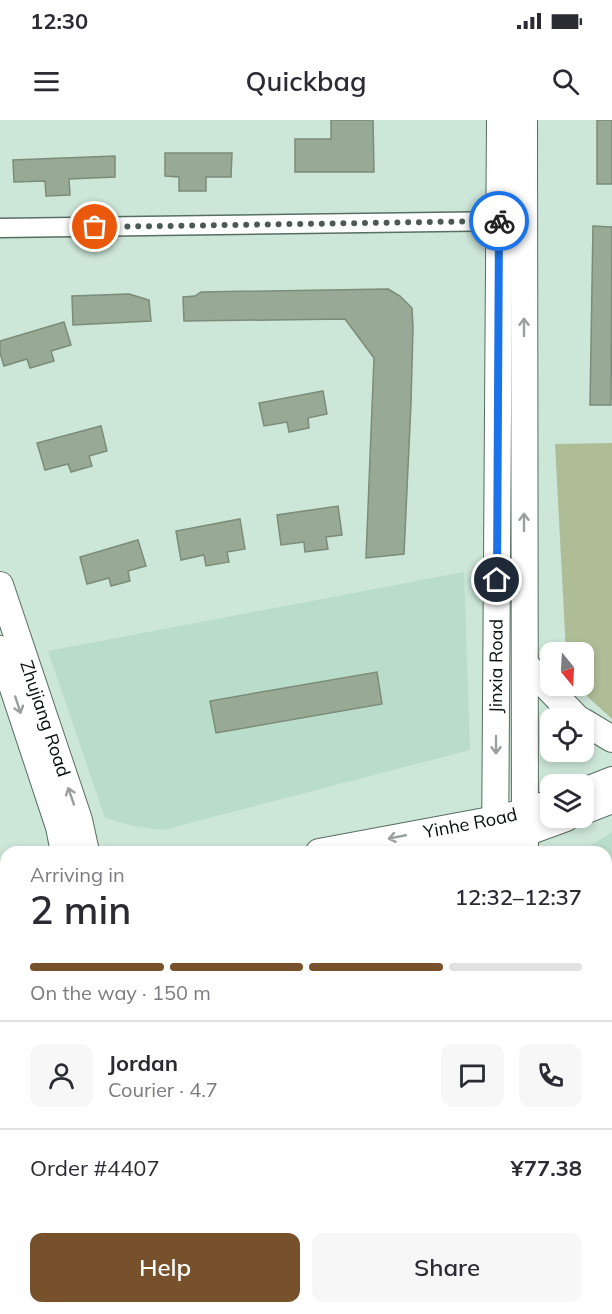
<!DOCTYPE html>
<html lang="en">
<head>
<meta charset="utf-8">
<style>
	body { margin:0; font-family:Mulish,sans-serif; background:#f7f7f7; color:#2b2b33; height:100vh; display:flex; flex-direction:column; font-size:22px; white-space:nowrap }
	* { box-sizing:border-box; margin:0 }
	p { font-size:20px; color:#7c7c81 }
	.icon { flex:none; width:33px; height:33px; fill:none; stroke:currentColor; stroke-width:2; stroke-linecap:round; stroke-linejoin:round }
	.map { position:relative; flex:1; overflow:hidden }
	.panel { position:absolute; left:0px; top:726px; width:612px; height:468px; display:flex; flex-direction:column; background:#fff; border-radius:18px 18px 0 0; box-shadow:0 3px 9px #0003 }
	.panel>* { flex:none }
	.needle { width:39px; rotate:162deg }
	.fabs { position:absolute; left:540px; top:522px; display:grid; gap:12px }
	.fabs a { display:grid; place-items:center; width:54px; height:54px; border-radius:12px; background:#fff; box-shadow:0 3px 9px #0003; font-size:30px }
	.pin { position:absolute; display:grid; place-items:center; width:51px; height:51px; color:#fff; margin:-26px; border:3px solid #fff; border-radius:50%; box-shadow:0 2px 6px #0007 }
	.courier { position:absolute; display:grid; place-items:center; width:60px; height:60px; margin:-30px; border:4px solid #1a73e8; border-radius:50%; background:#fff; color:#222; box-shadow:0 2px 8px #0007 }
	.headline em { font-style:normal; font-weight:600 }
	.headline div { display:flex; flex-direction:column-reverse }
	.headline { display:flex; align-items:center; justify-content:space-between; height:102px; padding:0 30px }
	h1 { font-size:39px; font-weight:600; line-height:45px }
	.bar { display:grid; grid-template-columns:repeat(4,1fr); gap:9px 6px; align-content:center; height:72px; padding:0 30px }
	.bar i { height:8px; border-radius:4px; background:#e1e1e2 }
	.bar .selected { background:#76512c }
	.bar p { grid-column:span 4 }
	.line { display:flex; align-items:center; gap:15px; padding:0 30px; border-top:2px solid #e1e1e2 }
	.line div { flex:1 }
	.round { display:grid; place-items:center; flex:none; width:63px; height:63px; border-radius:12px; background:#f7f7f7 }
	.cta { display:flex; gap:12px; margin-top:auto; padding:12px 30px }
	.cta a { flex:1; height:69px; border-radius:12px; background:#76512c; color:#fff; font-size:24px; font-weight:600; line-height:69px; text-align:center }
	.cta a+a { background:#f7f7f7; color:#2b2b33 }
	.status { display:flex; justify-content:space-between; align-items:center; height:42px; padding:0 30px; background:#fff; direction:ltr }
	.status svg { height:16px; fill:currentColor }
	header { display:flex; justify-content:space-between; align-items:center; height:78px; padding:0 30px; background:#fff; font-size:27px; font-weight:600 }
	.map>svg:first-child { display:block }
	.built { fill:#badcca }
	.green { fill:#afbd97 }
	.water { fill:#6aacb0; stroke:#4c7d7e; stroke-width:1.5 }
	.building { fill:#98aa96; stroke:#7b8c79; stroke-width:1.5 }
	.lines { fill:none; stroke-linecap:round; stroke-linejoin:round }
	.street-casing { stroke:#576e62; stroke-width:21 }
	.secondary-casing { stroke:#576e62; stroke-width:28 }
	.street { stroke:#fff; stroke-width:18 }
	.secondary { stroke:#fff; stroke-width:26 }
	.oneway { stroke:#9b9f9d }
	.done { stroke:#4b5a52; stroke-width:6; stroke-dasharray:0 10.8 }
	.route { stroke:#1a73e8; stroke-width:8 }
	.labels { text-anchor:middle; stroke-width:5; stroke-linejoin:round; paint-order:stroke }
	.street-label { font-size:18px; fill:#060f0a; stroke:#fff }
</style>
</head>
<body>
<div class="status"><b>12:30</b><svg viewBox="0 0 49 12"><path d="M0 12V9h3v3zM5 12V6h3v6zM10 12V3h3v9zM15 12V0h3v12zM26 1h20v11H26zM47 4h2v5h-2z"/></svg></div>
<header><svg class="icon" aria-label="menu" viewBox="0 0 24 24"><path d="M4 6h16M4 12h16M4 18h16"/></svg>Quickbag<svg class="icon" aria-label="search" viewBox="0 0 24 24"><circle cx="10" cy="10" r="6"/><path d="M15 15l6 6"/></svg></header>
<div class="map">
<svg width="612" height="1194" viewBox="0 0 612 1194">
	<rect width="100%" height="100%" fill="#cce6d8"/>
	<path class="built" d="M 464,452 L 470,630 L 163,710 L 133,706 L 105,698 L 48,531 Z
		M 612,712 L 612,1194 L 533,1194 L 533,1188 L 606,1188 L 606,732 L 581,732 Z
		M 30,1188 L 467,1188 L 467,1194 L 30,1194 Z"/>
	<path class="green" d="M 612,323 L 612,599 L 576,566 L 584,566 L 584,532 L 566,532 L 555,324 Z"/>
	<path class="water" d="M 0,848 L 4,872 L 0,1106 Z"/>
	<path class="building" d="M 331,0 L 373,0 L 374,52 L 295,52 L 295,19 L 331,19 Z
		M 597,0 L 612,0 L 612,64 L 597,64 Z
		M 165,33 L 232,33 L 231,57 L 206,57 L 206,71 L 179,71 L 179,57 L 165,56 Z
		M 115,36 L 115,57 L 69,59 L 70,75 L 46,76 L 45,61 L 14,62 L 13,40 Z
		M 593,106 L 612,107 L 611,285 L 590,285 Z
		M 388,169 L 400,176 L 412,188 L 413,208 L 411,283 L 404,434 L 366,438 L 374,238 L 345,199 L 184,201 L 183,177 L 195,176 L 201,172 Z
		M 129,174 L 149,180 L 151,201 L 73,205 L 72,176 Z
		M 64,202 L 71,225 L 51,231 L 54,241 L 30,248 L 27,239 L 4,246 L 0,233 L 0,221 Z
		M 323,271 L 327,294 L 308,298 L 309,308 L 289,312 L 287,302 L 264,306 L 259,283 Z
		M 101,306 L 107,331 L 89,336 L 92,346 L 71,352 L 68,344 L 45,350 L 37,323 Z
		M 338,386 L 342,415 L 326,417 L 328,429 L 305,432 L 304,422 L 281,425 L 277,395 Z
		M 240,399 L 245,429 L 227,432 L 229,442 L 206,446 L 204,435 L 181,440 L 176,411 Z
		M 138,420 L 146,446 L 128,451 L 130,461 L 111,466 L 109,458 L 87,464 L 80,437 Z
		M 377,552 L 382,584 L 216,613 L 210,581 Z"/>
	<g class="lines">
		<defs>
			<path id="street" d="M 0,108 L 511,101"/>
			<g id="secondary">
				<path d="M 524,0 L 525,732"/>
				<path id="s1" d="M 0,465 L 79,700 L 86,732"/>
				<path d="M 0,529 L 59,707 L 64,732"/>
				<path d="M 525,544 L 577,598"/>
				<path d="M 584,602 L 612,619"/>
				<path d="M 584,671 L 612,660"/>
				<path d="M 584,691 L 612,680"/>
				<path id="s2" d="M 319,732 L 496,699 L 525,692 L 550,683"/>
				<path d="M 430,732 L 525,713 L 566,698"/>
				<path id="s3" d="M 495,732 L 500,0"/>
				<path d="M 0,789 L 6,788"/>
				<path d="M 0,811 L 6,810"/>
				<path d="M 490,1194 L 490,1188"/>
				<path d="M 515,1194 L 515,1188"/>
			</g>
		</defs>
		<use href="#street" class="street-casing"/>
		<use href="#secondary" class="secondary-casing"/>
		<use href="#street" class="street"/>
		<use href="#secondary" class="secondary"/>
	</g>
	<defs><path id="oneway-shaft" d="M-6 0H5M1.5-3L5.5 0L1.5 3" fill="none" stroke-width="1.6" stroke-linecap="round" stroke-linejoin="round" transform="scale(1.5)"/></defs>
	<g class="oneway">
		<use href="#oneway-shaft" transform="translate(524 207) rotate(-90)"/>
		<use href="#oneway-shaft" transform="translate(524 402) rotate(-90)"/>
		<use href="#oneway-shaft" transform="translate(18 585) rotate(72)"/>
		<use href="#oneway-shaft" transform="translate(496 625) rotate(90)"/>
		<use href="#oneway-shaft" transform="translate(71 676) rotate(-109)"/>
		<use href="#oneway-shaft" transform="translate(397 717) rotate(169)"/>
	</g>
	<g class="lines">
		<path class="done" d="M 95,107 L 499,101"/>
		<path class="route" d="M 497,460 L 499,101"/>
	</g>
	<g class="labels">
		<g class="street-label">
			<text dy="6" stroke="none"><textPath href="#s3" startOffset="186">Jinxia Road</textPath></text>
			<text dy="6" stroke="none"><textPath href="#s1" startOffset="141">Zhujiang Road</textPath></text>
			<text dy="6" stroke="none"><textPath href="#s2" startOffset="154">Yinhe Road</textPath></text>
		</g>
	</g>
</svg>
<div class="fabs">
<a><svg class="needle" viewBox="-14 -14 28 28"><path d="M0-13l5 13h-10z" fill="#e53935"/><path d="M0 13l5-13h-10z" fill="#7c7c81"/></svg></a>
<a><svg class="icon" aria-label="locate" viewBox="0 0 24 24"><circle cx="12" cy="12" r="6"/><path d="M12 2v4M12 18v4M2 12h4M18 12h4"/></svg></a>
<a><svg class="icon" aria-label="layers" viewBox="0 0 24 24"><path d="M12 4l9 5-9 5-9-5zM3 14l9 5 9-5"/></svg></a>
</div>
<div class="pin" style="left:95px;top:107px;background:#ea580c"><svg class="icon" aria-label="bag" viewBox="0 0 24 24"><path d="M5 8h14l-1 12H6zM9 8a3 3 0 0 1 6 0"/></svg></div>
<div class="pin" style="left:497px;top:460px;background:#1f2937"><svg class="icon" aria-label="home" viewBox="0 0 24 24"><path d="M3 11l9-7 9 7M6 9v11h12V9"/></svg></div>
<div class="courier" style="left:499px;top:101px"><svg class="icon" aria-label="bike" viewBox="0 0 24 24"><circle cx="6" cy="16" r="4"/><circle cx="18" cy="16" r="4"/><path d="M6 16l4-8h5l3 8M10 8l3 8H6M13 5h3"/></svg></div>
<section class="panel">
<div class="headline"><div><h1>2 min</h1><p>Arriving in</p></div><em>12:32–12:37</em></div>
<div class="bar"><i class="selected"></i><i class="selected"></i><i class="selected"></i><i></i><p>On the way · 150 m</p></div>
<div class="line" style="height:108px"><a class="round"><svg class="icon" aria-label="person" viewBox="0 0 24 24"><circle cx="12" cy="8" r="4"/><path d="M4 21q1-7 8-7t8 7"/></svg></a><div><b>Jordan</b><p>Courier · 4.7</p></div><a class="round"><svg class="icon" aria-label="chat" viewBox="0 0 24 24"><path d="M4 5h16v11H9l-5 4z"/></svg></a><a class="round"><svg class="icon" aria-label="phone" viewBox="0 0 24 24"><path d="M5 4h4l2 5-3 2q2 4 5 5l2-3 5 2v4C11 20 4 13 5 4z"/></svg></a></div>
<div class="line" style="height:78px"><div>Order #4407</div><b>¥77.38</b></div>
<div class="cta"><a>Help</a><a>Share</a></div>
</section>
</div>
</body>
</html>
